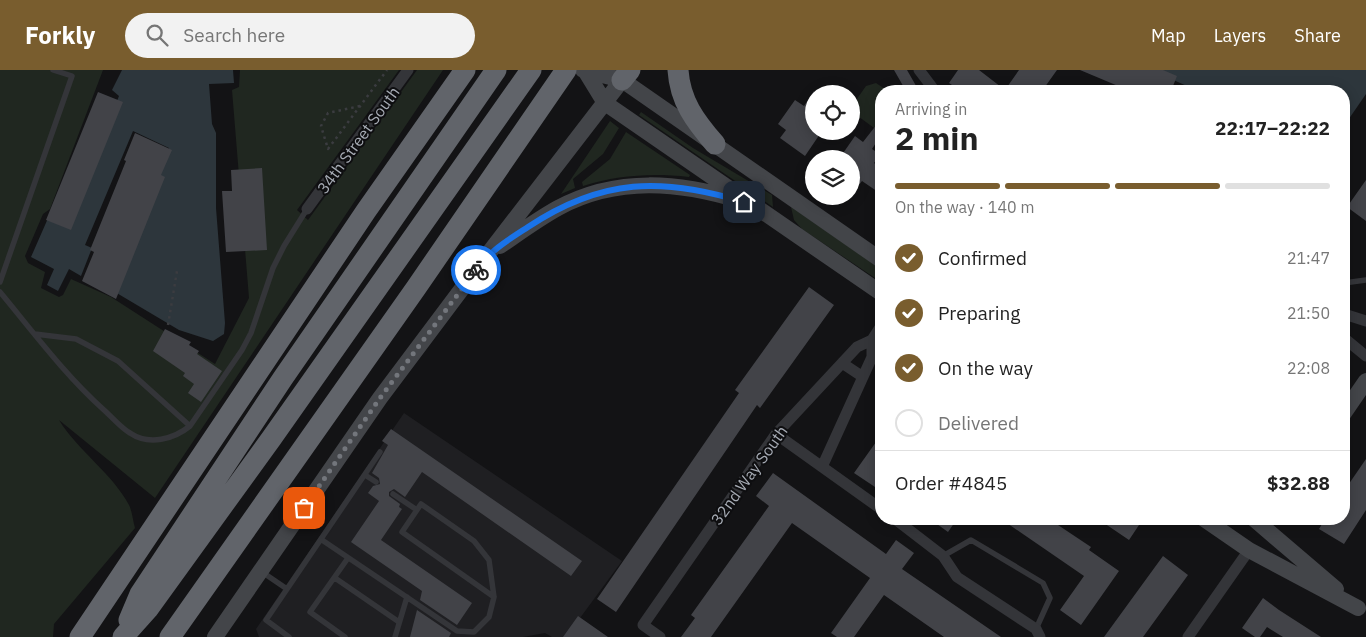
<!DOCTYPE html>
<html lang="en">
<head>
<meta charset="utf-8">
<style>
	body { margin:0; font-family:"IBM Plex Sans",sans-serif; background:#f2f2f2; color:#222; height:100vh; display:flex; flex-direction:column; font-size:19px; white-space:nowrap }
	* { box-sizing:border-box; margin:0 }
	p { font-size:16px; color:#767676 }
	.icon { flex:none; width:28px; height:28px; fill:none; stroke:currentColor; stroke-width:2; stroke-linecap:round; stroke-linejoin:round }
	.map { position:relative; flex:1; overflow:hidden }
	.sheet { position:absolute; left:875px; top:15px; width:475px; height:440px; display:flex; flex-direction:column; background:#fff; border-radius:20px; box-shadow:0 2px 12px #0003 }
	.sheet>* { flex:none }
	.tools { position:absolute; left:805px; top:15px; display:grid; gap:10px }
	.tools a { display:grid; place-items:center; width:55px; height:55px; border-radius:50%; background:#fff; box-shadow:0 2px 12px #0003; font-size:25px }
	.pin { position:absolute; display:grid; place-items:center; width:42px; height:42px; color:#fff; margin:-21px; border-radius:10px; box-shadow:0 2px 8px #0006 }
	.courier { position:absolute; display:grid; place-items:center; width:50px; height:50px; margin:-25px; border:4px solid #1a73e8; border-radius:50%; background:#fff; color:#222; box-shadow:0 1px 6px #0007 }
	.summary em { font-style:normal; font-weight:700 }
	.summary div { display:flex; flex-direction:column-reverse }
	.summary { display:flex; align-items:center; justify-content:space-between; height:85px; padding:0 20px }
	h1 { font-size:32px; font-weight:700; line-height:38px }
	.bar { display:grid; grid-template-columns:repeat(4,1fr); gap:8px 5px; align-content:center; height:60px; padding:0 20px }
	.bar i { height:6px; border-radius:4px; background:#e0e0e0 }
	.bar .selected { background:#795d2e }
	.bar p { grid-column:span 4 }
	.line { display:flex; align-items:center; gap:12px; padding:0 20px; border-top:1px solid #e0e0e0 }
	.line div { flex:1 }
	ol { padding:0 20px; list-style:none }
	li { display:flex; align-items:center; gap:15px; height:55px }
	li p { margin-inline-start:auto }
	li .icon { padding:5px; border-radius:50%; background:#795d2e; color:#fff; stroke-width:4 }
	li:last-child { color:#767676 }
	li i { width:28px; height:28px; border:2px solid #e0e0e0; border-radius:50% }
	header { display:flex; align-items:center; gap:30px; box-sizing:border-box; height:70px; padding:0 25px; background:#795d2e; color:#fff }
	header strong { font-size:24px }
	nav { display:flex; gap:28px; margin-inline-start:auto; font-size:18px }
	.search { width:350px; height:45px; background:#f2f2f2; display:flex; align-items:center; gap:12px; box-sizing:border-box; padding:0 18px; border-radius:28px; color:#767676; font-size:19px }
	.map>svg:first-child { display:block }
	.built { fill:#1f1f22 }
	.green { fill:#202720 }
	.water { fill:#2d363c }
	.building { fill:#424348 }
	.lines { fill:none; stroke-linecap:round; stroke-linejoin:round }
	.path { stroke:#3b3c40; stroke-width:2.5; stroke-dasharray:2.5 4; stroke-linecap:butt }
	.lane { stroke:#343539; stroke-width:5.5 }
	.street { stroke:#343539; stroke-width:11 }
	.secondary { stroke:#434549; stroke-width:16 }
	.highway { stroke:#61646a; stroke-width:21 }
	.done { stroke:#73767c; stroke-width:5; stroke-dasharray:0 9 }
	.route { stroke:#1a73e8; stroke-width:6 }
	.labels { text-anchor:middle; stroke-width:4; stroke-linejoin:round; paint-order:stroke }
	.street-label { font-size:16px; fill:#a6abb4; stroke:#0e0e10 }
</style>
</head>
<body>
<header>
<strong>Forkly</strong>
<div class="search"><svg class="icon" aria-label="search" viewBox="0 0 24 24"><circle cx="10" cy="10" r="6"/><path d="M15 15l6 6"/></svg>Search here</div>
<nav><a>Map</a><a>Layers</a><a>Share</a></nav>
</header>
<div class="map">
<svg width="1366" height="567" viewBox="0 0 1366 567">
	<rect width="100%" height="100%" fill="#131315"/>
	<path class="built" d="M 404,343 L 622,491 L 566,567 L 552,567 L 545,563 L 523,567 L 259,567 L 256,559 Z"/>
	<path class="green" d="M 0,0 L 103,0 L 50,139 L 43,144 L 25,186 L 28,193 L 45,202 L 41,218 L 59,227 L 63,225 L 71,209 L 111,227 L 215,294 L 249,228 L 232,20 L 239,17 L 240,0 L 399,0 L 297,140 L 308,150 L 417,0 L 443,0 L 155,428 L 59,350 C 78,381 112,403 129,435 C 132,441 133,451 135,458 L 54,554 L 53,567 L 0,567 Z
		M 876,13 L 888,21 L 881,21 L 881,63 L 855,44 L 854,33 L 866,16 Z
		M 641,42 L 693,78 L 772,125 L 773,137 L 639,45 Z
		M 610,51 L 619,58 L 603,84 L 573,109 L 575,118 L 561,124 Z
		M 626,62 L 690,105 L 689,107 C 651,103 619,105 583,116 L 582,112 L 610,89 Z
		M 791,137 L 881,199 L 881,212 L 802,159 L 794,150 Z"/>
	<path class="water" d="M 122,0 L 233,0 L 234,13 L 209,14 L 212,54 L 216,63 L 216,138 L 225,253 L 224,264 L 213,271 L 179,260 L 115,222 L 169,78 L 133,61 L 85,175 L 92,178 L 81,206 L 69,199 L 58,221 L 47,215 L 54,199 L 31,187 L 49,146 L 67,154 L 119,26 L 112,20 Z
		M 1151,0 L 1366,0 L 1366,24 L 1344,56 L 1344,21 L 1198,21 Z"/>
	<path class="building" d="M 894,0 L 907,0 L 919,21 L 906,21 Z
		M 958,0 L 979,0 L 1005,20 L 1019,0 L 1057,0 L 1042,21 L 961,21 L 949,13 Z
		M 1080,0 L 1163,0 L 1177,6 L 1171,21 L 1130,21 Z
		M 814,21 L 814,61 L 822,61 L 805,86 L 780,68 L 786,60 L 778,54 L 795,30 L 804,36 Z
		M 98,22 L 123,32 L 71,160 L 46,150 Z
		M 881,49 L 881,65 L 872,79 L 881,85 L 874,93 L 881,98 L 881,124 L 862,111 L 851,125 L 851,89 L 839,89 L 855,66 L 863,72 Z
		M 135,63 L 172,80 L 161,105 L 165,107 L 116,229 L 82,211 L 94,182 L 90,180 L 126,91 L 124,90 Z
		M 262,98 L 267,180 L 226,182 L 222,121 L 232,121 L 231,100 Z
		M 1366,110 L 1366,151 L 1347,137 Z
		M 809,217 L 834,235 L 760,338 L 757,335 L 616,542 L 597,529 L 739,323 L 735,320 Z
		M 165,259 L 191,272 L 189,275 L 199,281 L 197,284 L 222,301 L 201,332 L 188,323 L 194,314 L 183,306 L 185,303 L 153,281 Z
		M 391,359 L 582,491 L 571,506 L 422,402 L 405,427 L 394,419 L 389,422 L 389,426 L 400,434 L 399,437 L 402,439 L 381,470 L 472,533 L 457,555 L 420,530 L 422,521 L 351,472 L 379,431 L 368,423 L 373,416 L 380,414 L 379,408 L 372,403 L 388,375 L 382,371 Z
		M 881,365 L 881,421 L 854,403 Z
		M 1366,389 L 1366,440 L 1344,474 L 1319,459 L 1325,449 L 1344,449 L 1344,421 Z
		M 773,403 L 886,484 L 896,470 L 914,483 L 902,499 L 1001,567 L 944,567 L 884,525 L 854,567 L 837,567 L 831,563 L 870,508 L 792,453 L 711,567 L 681,567 L 695,548 L 691,545 L 769,436 L 756,426 Z
		M 930,449 L 957,449 L 948,462 Z
		M 1001,449 L 1049,449 L 1091,477 L 1089,480 L 1119,501 L 1081,555 L 1060,540 L 1084,506 Z
		M 1098,449 L 1143,449 L 1129,470 Z
		M 1163,486 L 1188,505 L 1143,567 L 1104,567 Z
		M 1263,528 L 1279,540 L 1321,567 L 1283,567 L 1267,557 L 1260,567 L 1255,567 L 1242,558 Z
		M 417,540 L 451,563 L 449,567 L 410,567 Z
		M 578,546 L 608,567 L 563,567 Z"/>
	<g class="lines">
		<path class="path" d="M 360,36 L 328,43 L 321,56 L 328,79 L 387,0
			M 168,255 L 177,201"/>
		<path class="lane" d="M 0,212 L 72,6 L 53,0
			M 1344,213 L 1366,210
			M 0,222 C 34,263 65,305 104,340 C 113,348 121,358 130,363 C 149,376 174,369 190,356 L 242,280 L 251,263 L 273,198 L 284,176 L 307,139
			M 35,264 L 76,269 L 118,291 L 190,356
			M 365,405 L 376,412
			M 393,424 L 417,440
			M 322,470 L 457,561 L 474,562 L 489,547 L 494,527 L 489,490 L 474,471 L 421,434 L 402,462 L 494,527
			M 943,486 L 971,470 L 1043,513 L 1050,528 L 1036,559
			M 262,502 L 287,519
			M 335,508 L 399,552
			M 289,567 L 266,550 L 380,382
			M 345,567 L 310,542 L 348,488
			M 395,567 L 407,527"/>
		<path class="street" d="M 919,0 L 935,21
			M 307,139 L 408,0
			M 1344,244 L 1366,251
			M 1344,268 L 1366,286
			M 842,293 L 863,307
			M 776,364 L 881,439
			M 822,397 L 872,287 L 872,270
			M 895,449 L 943,486 L 957,507 L 1036,559 L 1040,567
			M 660,567 L 643,555 L 776,364 L 857,277 L 872,270 L 881,256
			M 1188,567 L 1249,480"/>
		<path class="secondary" d="M 583,0 L 622,10 L 881,190
			M 586,2 L 605,33 L 881,223
			M 500,176 C 519,163 538,149 558,138 C 617,106 680,112 741,131
			M 1344,343 L 1366,311
			M 1204,449 L 1249,480 L 1358,538
			M 1254,449 L 1336,519
			M 215,567 L 380,328 L 488,184 L 622,10"/>
		<path class="highway" d="M 678,0 C 680,31 695,51 715,74
			M 622,10 L 630,0
			M 129,550 L 140,524 L 283,308 L 496,0
			M 80,567 L 366,141 L 465,0
			M 123,567 L 148,539 L 271,369 L 531,0
			M 170,567 L 416,218 L 566,0"/>
	</g>
	<g class="lines">
		<path class="done" d="M 304,438 L 380,328 L 476,200"/>
		<path class="route" d="M 476,200 C 491,180 508,170 528,157 C 602,108 662,107 744,132"/>
	</g>
	<g class="labels">
		<g class="street-label">
			<text transform="translate(358 70) rotate(-54)" y="6">34th Street South</text>
			<text transform="translate(749 405) rotate(-54)" y="6">32nd Way South</text>
		</g>
	</g>
</svg>
<div class="tools">
<a><svg class="icon" aria-label="locate" viewBox="0 0 24 24"><circle cx="12" cy="12" r="6"/><path d="M12 2v4M12 18v4M2 12h4M18 12h4"/></svg></a>
<a><svg class="icon" aria-label="layers" viewBox="0 0 24 24"><path d="M12 4l9 5-9 5-9-5zM3 14l9 5 9-5"/></svg></a>
</div>
<div class="pin" style="left:304px;top:438px;background:#ea580c"><svg class="icon" aria-label="bag" viewBox="0 0 24 24"><path d="M5 8h14l-1 12H6zM9 8a3 3 0 0 1 6 0"/></svg></div>
<div class="pin" style="left:744px;top:132px;background:#1f2937"><svg class="icon" aria-label="home" viewBox="0 0 24 24"><path d="M3 11l9-7 9 7M6 9v11h12V9"/></svg></div>
<div class="courier" style="left:476px;top:200px"><svg class="icon" aria-label="bike" viewBox="0 0 24 24"><circle cx="6" cy="16" r="4"/><circle cx="18" cy="16" r="4"/><path d="M6 16l4-8h5l3 8M10 8l3 8H6M13 5h3"/></svg></div>
<section class="sheet">
<div class="summary"><div><h1>2 min</h1><p>Arriving in</p></div><em>22:17–22:22</em></div>
<div class="bar"><i class="selected"></i><i class="selected"></i><i class="selected"></i><i></i><p>On the way · 140 m</p></div>
<ol>
<li><svg class="icon" aria-label="check" viewBox="0 0 24 24"><path d="M5 12l5 5 9-10"/></svg>Confirmed<p>21:47</p></li>
<li><svg class="icon" aria-label="check" viewBox="0 0 24 24"><path d="M5 12l5 5 9-10"/></svg>Preparing<p>21:50</p></li>
<li><svg class="icon" aria-label="check" viewBox="0 0 24 24"><path d="M5 12l5 5 9-10"/></svg>On the way<p>22:08</p></li>
<li><i></i>Delivered</li>
</ol>
<div class="line" style="height:65px"><div>Order #4845</div><b>$32.88</b></div>
</section>
</div>
</body>
</html>
